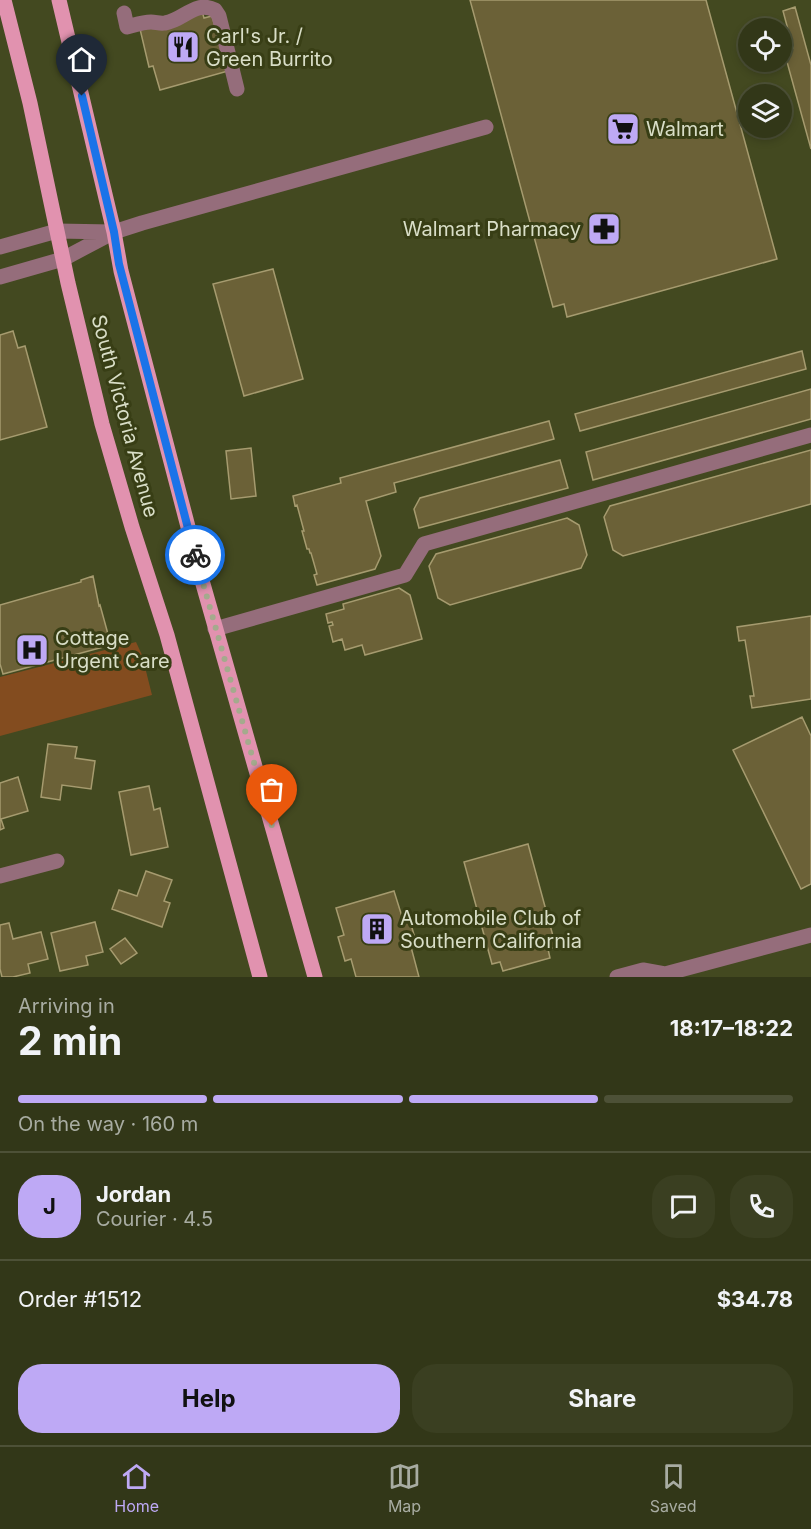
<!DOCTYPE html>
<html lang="en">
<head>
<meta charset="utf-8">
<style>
	body { margin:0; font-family:Inter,sans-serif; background:#3a3f21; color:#f1f3f6; height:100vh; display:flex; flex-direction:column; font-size:22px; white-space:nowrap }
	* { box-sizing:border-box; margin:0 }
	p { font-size:20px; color:#a8aca2 }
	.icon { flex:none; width:33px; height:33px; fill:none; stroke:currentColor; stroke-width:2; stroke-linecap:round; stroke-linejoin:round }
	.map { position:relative; height:977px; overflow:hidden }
	.details { display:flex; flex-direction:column; background:#323718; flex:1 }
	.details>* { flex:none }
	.controls { position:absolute; left:738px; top:18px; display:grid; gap:12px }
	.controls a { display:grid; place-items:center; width:54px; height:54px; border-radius:50%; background:#323718; box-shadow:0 3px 9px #0003,0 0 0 2px #4d5137; font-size:30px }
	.pin { position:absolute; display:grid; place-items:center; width:51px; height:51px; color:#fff; margin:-62px -26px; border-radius:50% 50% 50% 0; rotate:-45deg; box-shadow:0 0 6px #0007 }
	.pin .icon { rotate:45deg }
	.courier { position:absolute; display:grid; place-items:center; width:60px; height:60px; margin:-30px; border:4px solid #1a73e8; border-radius:50%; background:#fff; color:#222; box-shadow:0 2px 8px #0007 }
	.headline em { font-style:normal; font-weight:700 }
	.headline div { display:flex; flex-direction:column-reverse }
	.headline { display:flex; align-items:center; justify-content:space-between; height:102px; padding:0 18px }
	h1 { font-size:39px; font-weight:700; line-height:45px }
	.bar { display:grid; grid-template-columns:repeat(4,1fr); gap:9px 6px; align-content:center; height:72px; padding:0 18px }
	.bar i { height:8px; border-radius:4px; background:#4d5137 }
	.bar .current { background:#bea9f5 }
	.bar p { grid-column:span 4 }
	.line { display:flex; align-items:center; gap:15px; padding:0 18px; border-top:2px solid #4d5137 }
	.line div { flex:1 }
	.round { display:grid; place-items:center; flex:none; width:63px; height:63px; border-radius:24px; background:#3a3f21 }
	.cta { display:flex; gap:12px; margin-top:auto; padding:12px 18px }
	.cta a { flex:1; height:69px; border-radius:24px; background:#bea9f5; color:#111; font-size:24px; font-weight:700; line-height:69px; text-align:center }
	.cta a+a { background:#3a3f21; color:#f1f3f6 }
	.menu { display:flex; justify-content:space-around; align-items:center; height:84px; border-top:2px solid #4d5137; background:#323718; font-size:16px; color:#a8aca2 }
	.menu a { display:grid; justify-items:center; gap:3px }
	.menu .current { color:#bea9f5 }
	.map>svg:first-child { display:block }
	.green { fill:#834c1f }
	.building { fill:#6b6137; stroke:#a69b6f; stroke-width:1.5 }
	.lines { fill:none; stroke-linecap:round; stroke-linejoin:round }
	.minor { stroke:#956d7b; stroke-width:15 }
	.major { stroke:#e192af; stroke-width:15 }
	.done { stroke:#a4aa8d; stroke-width:6; stroke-dasharray:0 10.8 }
	.route { stroke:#1a73e8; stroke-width:8 }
	.labels { text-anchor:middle; stroke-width:6; stroke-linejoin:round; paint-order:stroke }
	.poi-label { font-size:20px; fill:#d9dec7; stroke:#383e15; text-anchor:start }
	.street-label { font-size:20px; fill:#d9dec7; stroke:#383e15 }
</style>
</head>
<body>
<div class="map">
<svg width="811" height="977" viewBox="0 0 811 977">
	<rect width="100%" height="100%" fill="#434920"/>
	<path class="green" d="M 136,642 L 142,655 L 152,695 L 0,736 L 0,677 Z"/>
	<path class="building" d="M 470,0 L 706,0 L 777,259 L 567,317 L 564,304 L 553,307 Z
		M 795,7 L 811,65 L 811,149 L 784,51 L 793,48 L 783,11 Z
		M 202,11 L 204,18 L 212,16 L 228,71 L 160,90 L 153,66 L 149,67 L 140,29 Z
		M 273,269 L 303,379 L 244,396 L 213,284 Z
		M 13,331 L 18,348 L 25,346 L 47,427 L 0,440 L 0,335 Z
		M 802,351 L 806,369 L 580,431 L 575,414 Z
		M 811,389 L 811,419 L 593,480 L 586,452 Z
		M 549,421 L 554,439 L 394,483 L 396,492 L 366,501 L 381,556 L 375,569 L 317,585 L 314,575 L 317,574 L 311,553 L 310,553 L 309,549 L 307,549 L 302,531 L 304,531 L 297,505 L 295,506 L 293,496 L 341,483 L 340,478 Z
		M 251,448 L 256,496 L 231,499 L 226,451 Z
		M 811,450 L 811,504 L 623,556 L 613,550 L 604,517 L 610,506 Z
		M 560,460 L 568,488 L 419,528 L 414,509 L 420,498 Z
		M 567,518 L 579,525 L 587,555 L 581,568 L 450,605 L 438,598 L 429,566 L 436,554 Z
		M 93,576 L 99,606 L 100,605 L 111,645 L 3,674 L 0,664 L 0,605 L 81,582 L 81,580 Z
		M 399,588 L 410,595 L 422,639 L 365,655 L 362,645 L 345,650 L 342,639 L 333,642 L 329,626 L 333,625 L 332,622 L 328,623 L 326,614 L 344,609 L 343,604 Z
		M 811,616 L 811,699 L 752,708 L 750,696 L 754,696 L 745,640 L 739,641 L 737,627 Z
		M 802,717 L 811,736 L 811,884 L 801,889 L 733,750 Z
		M 48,744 L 77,747 L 75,758 L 95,761 L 91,789 L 62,785 L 60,800 L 41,797 Z
		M 18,777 L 28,811 L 1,819 L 4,828 L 0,830 L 0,783 Z
		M 149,786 L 154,810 L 160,808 L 168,847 L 131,855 L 119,792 Z
		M 528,844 L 556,947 L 548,949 L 550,958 L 503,971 L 500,962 L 492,964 L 464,862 Z
		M 146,871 L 172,880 L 164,901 L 170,903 L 162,927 L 112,909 L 119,890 L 137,896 Z
		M 394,891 L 404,923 L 410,921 L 417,945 L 411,947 L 419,977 L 356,977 L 351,959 L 345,961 L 338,937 L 344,935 L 336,908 Z
		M 95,922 L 103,952 L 86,956 L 88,965 L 60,971 L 51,933 Z
		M 9,923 L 13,939 L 41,932 L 48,959 L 28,964 L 30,973 L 13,977 L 2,977 L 0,969 L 0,925 Z
		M 125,938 L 137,953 L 121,964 L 110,949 Z"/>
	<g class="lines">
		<path class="minor" d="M 124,13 L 127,27 C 135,25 142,22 151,22 C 156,22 160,24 165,23 C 184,20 195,0 215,10 L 219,16 L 237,89
			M 0,247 L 57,231 L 112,232
			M 0,277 L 63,259 L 114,232 L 142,223 L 486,127
			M 215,629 L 405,575 L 424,544 L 811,435
			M 0,876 L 57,861
			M 617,977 L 643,970 L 665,974 L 811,935"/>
		<path class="major" d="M 4,0 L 30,103 L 68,283 L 102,424 L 132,527 L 167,635 L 260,977
			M 59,0 L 114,232 L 121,271 L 203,584 L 315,977"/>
	</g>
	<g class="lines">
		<path class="done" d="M 195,555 L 272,826"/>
		<path class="route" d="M 82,96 L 114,232 L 119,264 L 195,555"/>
	</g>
	<defs>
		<symbol id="restaurant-square" viewBox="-11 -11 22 22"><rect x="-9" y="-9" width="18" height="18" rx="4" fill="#bea9f5" stroke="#383e15"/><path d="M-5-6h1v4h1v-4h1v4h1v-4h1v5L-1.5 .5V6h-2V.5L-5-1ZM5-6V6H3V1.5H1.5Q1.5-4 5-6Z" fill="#111"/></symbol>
		<symbol id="supermarket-square" viewBox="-11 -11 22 22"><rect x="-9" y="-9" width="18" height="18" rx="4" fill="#bea9f5" stroke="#383e15"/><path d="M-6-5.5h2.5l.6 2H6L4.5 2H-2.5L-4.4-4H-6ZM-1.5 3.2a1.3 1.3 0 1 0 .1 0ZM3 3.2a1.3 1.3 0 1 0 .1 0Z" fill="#111"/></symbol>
		<symbol id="pharmacy-square" viewBox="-11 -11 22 22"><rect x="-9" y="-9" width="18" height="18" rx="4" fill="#bea9f5" stroke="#383e15"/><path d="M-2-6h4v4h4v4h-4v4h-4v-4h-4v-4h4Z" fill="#111"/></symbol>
		<symbol id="hospital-square" viewBox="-11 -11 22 22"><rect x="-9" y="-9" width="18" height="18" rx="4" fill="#bea9f5" stroke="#383e15"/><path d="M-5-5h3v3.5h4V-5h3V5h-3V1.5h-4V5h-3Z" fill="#111"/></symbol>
		<symbol id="building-square" viewBox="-11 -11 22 22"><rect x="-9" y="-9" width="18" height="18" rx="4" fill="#bea9f5" stroke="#383e15"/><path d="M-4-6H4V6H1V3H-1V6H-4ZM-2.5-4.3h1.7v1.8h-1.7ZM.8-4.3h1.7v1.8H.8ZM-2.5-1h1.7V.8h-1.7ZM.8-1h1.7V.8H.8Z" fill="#111"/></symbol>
	</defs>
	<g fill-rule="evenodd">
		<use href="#restaurant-square" x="164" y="28" width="38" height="38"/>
		<use href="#supermarket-square" x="604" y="110" width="38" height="38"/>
		<use href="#pharmacy-square" x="585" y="210" width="38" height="38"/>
		<use href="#hospital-square" x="13" y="631" width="38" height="38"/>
		<use href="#building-square" x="358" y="910" width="38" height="38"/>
	</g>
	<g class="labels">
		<g class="poi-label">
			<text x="206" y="43">Carl's Jr. /<tspan x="206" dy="23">Green Burrito</tspan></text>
			<text x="646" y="136">Walmart</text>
			<text x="581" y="236" text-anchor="end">Walmart Pharmacy</text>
			<text x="55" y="645">Cottage<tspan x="55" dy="23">Urgent Care</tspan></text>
			<text x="400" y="925">Automobile Club of<tspan x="400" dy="23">Southern California</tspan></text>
		</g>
		<g class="street-label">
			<text transform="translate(125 416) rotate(75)" y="7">South Victoria Avenue</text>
		</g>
	</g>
</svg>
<div class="controls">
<a><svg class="icon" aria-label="locate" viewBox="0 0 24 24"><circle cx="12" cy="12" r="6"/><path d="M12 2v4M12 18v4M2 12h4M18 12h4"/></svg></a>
<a><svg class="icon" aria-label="layers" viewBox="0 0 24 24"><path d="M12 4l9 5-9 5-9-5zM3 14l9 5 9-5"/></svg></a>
</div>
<div class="pin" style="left:272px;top:826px;background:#ea580c"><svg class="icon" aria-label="bag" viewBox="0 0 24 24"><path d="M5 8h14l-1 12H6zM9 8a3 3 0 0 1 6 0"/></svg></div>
<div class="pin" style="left:82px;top:96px;background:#1f2937"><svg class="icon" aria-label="home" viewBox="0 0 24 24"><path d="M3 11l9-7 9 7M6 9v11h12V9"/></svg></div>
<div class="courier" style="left:195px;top:555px"><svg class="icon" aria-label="bike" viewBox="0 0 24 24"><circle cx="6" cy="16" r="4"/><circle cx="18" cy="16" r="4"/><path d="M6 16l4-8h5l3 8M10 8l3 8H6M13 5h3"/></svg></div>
</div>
<section class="details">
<div class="headline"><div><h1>2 min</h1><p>Arriving in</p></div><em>18:17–18:22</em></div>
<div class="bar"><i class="current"></i><i class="current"></i><i class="current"></i><i></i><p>On the way · 160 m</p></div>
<div class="line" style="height:108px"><b class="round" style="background:#bea9f5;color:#111">J</b><div><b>Jordan</b><p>Courier · 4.5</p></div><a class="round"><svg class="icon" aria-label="chat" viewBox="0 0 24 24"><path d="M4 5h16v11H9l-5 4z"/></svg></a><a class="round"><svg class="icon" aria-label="phone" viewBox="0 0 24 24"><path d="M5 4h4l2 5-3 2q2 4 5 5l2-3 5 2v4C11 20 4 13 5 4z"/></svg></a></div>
<div class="line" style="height:78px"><div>Order #1512</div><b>$34.78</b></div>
<div class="cta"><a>Help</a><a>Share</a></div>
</section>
<nav class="menu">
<a class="current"><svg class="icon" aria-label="home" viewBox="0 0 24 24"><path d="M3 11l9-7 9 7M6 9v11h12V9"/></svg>Home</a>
<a><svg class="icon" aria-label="map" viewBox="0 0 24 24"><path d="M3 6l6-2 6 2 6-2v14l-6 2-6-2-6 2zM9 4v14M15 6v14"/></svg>Map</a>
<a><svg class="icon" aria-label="saved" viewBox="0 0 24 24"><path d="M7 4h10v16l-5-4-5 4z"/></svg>Saved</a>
</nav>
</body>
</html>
